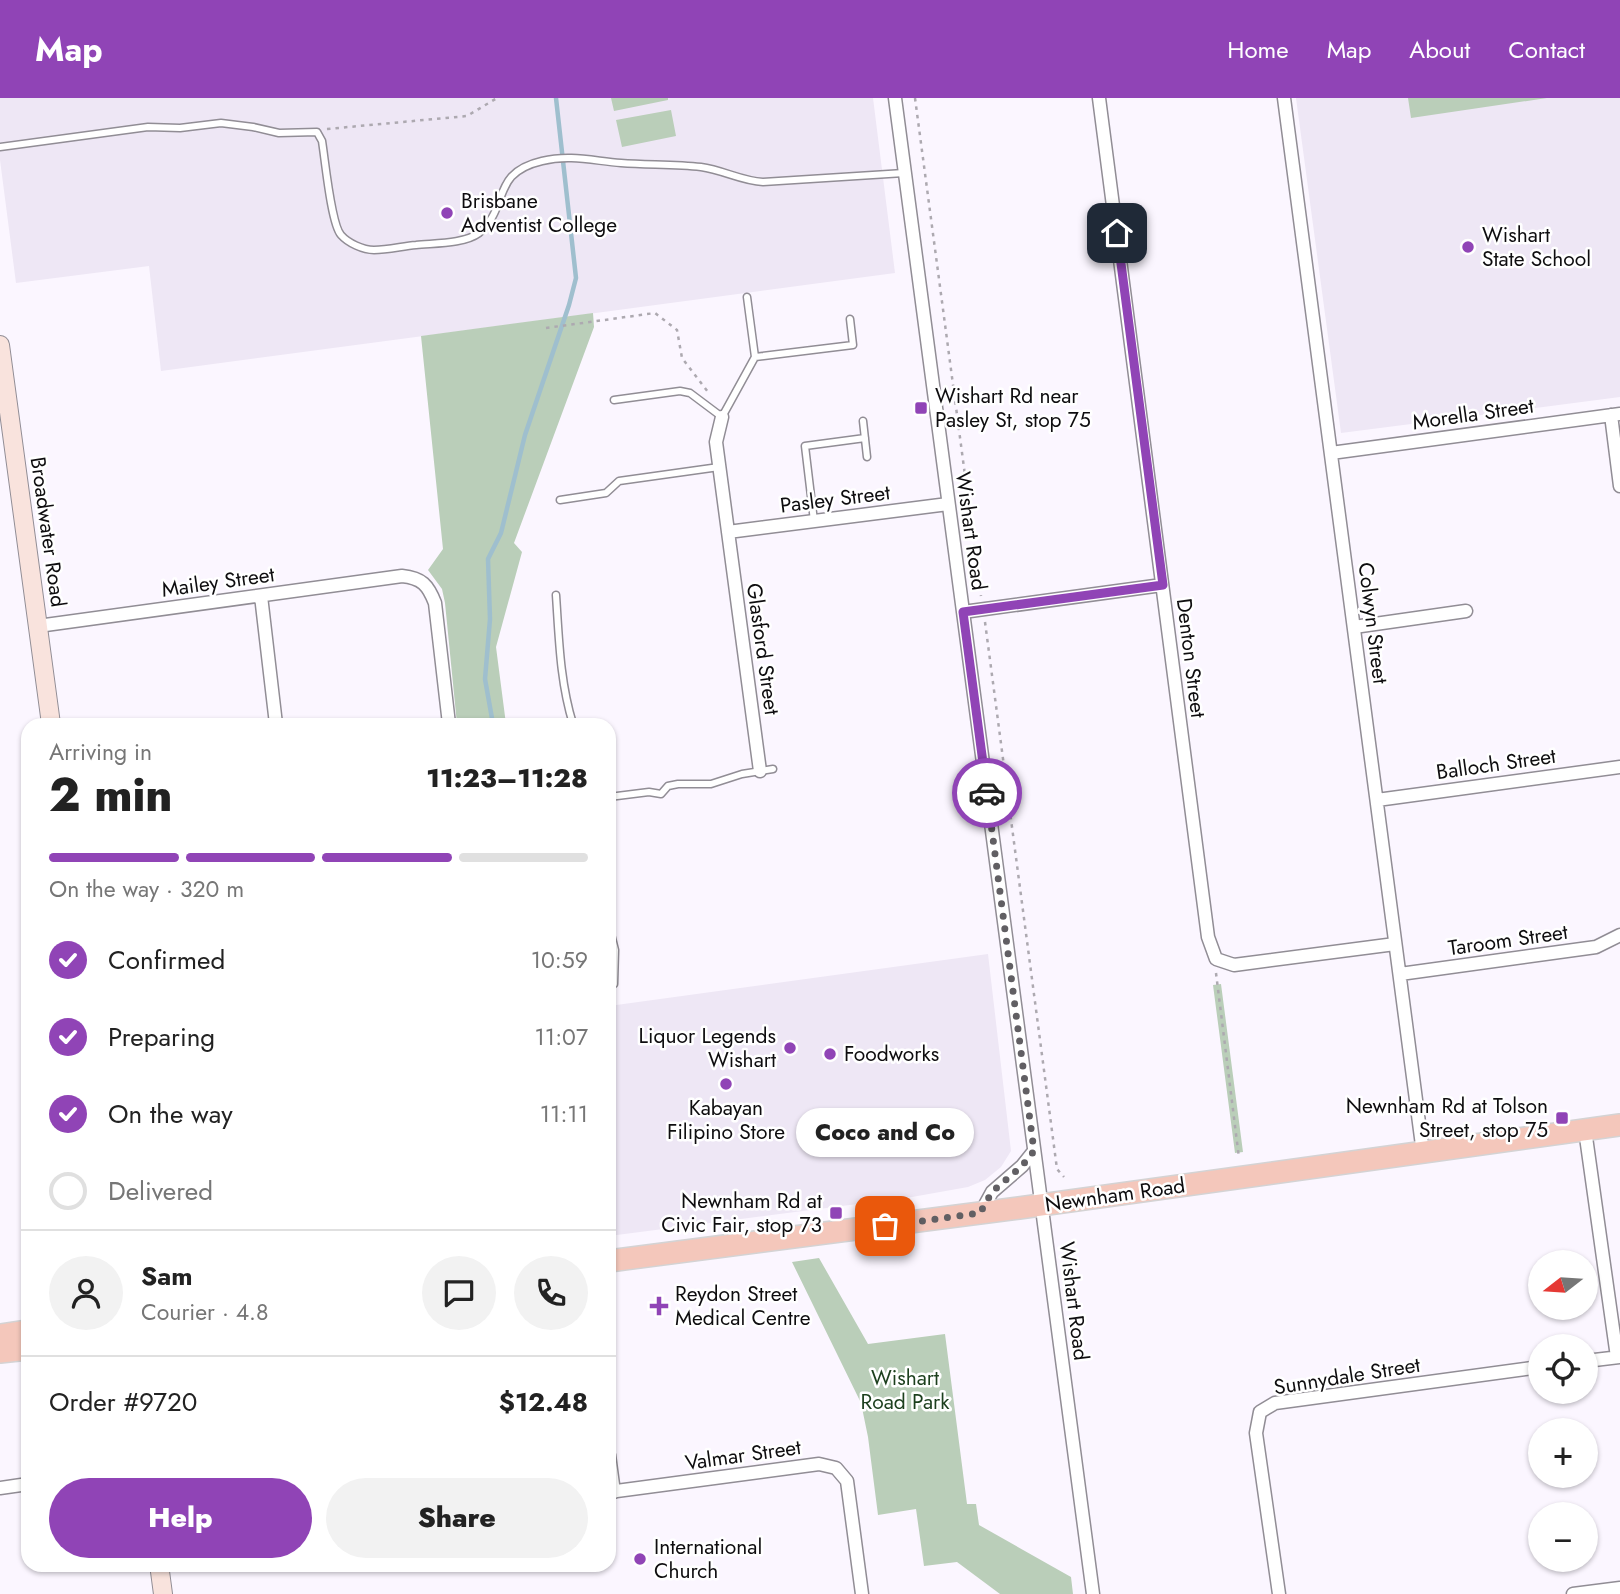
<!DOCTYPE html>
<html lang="en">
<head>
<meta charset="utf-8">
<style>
	body { margin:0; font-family:Jost,sans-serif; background:#f2f2f2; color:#222; height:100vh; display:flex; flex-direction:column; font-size:26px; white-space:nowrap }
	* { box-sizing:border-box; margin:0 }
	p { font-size:23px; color:#767676 }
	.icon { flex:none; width:38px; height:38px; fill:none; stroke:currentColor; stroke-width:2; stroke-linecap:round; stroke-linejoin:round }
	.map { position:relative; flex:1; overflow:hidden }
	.panel { position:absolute; left:21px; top:620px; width:595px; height:854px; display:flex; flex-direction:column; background:#fff; border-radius:21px; box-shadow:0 2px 5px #0004 }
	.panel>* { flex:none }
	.needle { width:46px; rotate:253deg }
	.fabs { position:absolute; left:1528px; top:1152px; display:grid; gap:14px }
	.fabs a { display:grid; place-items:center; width:70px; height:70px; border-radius:50%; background:#fff; box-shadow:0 2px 5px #0004; font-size:35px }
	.pin { position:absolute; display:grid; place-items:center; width:60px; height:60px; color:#fff; margin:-30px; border-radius:14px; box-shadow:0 4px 10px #0006 }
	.courier { position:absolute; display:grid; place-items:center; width:70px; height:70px; margin:-35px; border:5px solid #9044b6; border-radius:50%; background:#fff; color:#222; box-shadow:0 2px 9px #0007 }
	.bubble { position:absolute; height:49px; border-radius:24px; background:#fff; box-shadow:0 2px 5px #0004; font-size:23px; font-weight:800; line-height:49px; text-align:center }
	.headline em { font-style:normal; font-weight:800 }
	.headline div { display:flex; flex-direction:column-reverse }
	.headline { display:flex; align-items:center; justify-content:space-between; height:119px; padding:0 28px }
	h1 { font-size:46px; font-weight:800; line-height:52px }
	.bar { display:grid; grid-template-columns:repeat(4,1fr); gap:10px 7px; align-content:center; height:84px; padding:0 28px }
	.bar i { height:9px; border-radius:5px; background:#e0e0e0 }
	.bar .current { background:#9044b6 }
	.bar p { grid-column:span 4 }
	.line { display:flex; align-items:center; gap:18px; padding:0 28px; border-top:2px solid #e0e0e0 }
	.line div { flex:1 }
	.round { display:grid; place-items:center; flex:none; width:74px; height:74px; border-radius:37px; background:#f2f2f2 }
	ol { padding:0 28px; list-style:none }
	li { display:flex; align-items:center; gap:21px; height:77px }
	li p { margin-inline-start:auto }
	li .icon { padding:7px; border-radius:50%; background:#9044b6; color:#fff; stroke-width:4 }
	li:last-child { color:#767676 }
	li i { width:38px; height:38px; border:4px solid #e0e0e0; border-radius:50% }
	.button { display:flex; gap:14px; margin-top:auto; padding:14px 28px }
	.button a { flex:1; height:80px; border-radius:42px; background:#9044b6; color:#fff; font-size:28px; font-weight:800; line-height:80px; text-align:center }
	.button a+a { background:#f2f2f2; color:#222 }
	header { display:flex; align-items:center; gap:42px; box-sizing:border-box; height:98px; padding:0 35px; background:#9044b6; color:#fff }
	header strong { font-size:33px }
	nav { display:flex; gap:38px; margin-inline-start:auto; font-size:24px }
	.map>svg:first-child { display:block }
	.built { fill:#eee7f5 }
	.green { fill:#baceb9 }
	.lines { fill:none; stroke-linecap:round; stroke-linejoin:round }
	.stream { stroke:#9fbfce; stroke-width:4.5 }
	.lane-casing { stroke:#918d95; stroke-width:9 }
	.street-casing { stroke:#918d95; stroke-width:15 }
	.secondary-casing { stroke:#918d95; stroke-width:20 }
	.primary-casing { stroke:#d4d3d4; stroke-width:24 }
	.path { stroke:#ada9b0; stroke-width:2.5; stroke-dasharray:3.5 5; stroke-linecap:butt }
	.lane { stroke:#fff; stroke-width:6 }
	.street { stroke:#fff; stroke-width:12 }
	.secondary { stroke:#f9e3dd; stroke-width:18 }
	.primary { stroke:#f4c7bb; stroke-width:21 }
	.done { stroke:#615f63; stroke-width:7; stroke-dasharray:0 12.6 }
	.route { stroke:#9044b6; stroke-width:9 }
	.poi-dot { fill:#9044b6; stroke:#fff; stroke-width:2.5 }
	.labels { text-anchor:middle; stroke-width:5; stroke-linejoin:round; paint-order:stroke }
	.poi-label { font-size:21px; fill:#0e0d0f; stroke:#fff; text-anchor:start }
	.street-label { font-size:21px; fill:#0e0d0f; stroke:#fff }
	.park-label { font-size:21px; fill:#1c3f1d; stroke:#fff }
</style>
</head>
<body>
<header>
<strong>Map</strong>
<nav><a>Home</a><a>Map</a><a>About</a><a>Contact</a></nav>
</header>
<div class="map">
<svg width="1620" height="1496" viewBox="0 0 1620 1496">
	<rect width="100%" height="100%" fill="#fbf6ff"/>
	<path class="built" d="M 0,0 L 873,0 L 895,175 L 161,273 L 149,168 L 16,185 L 0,62 Z
		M 1296,0 L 1620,0 L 1620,299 L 1341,335 Z
		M 988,856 L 1011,1053 L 1001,1069 L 985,1082 L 968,1089 L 912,1099 L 609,1138 L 609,908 Z"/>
	<path class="green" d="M 611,0 L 668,0 L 668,2 L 614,13 Z
		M 1408,0 L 1547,0 L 1411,20 Z
		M 671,12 L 676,38 L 622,49 L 616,22 Z
		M 593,215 L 594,229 L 514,445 L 522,454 L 496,549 L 506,626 L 457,626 L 445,505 L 442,491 L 428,472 L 443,451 L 421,238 Z
		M 1221,886 L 1243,1054 L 1235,1055 L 1213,887 Z
		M 819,1160 L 868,1246 L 945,1236 L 967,1406 L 976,1406 L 979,1427 L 1071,1479 L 1073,1496 L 1000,1496 L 957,1464 L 924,1468 L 916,1411 L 878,1417 L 868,1339 L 861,1305 L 792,1164 Z"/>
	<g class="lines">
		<path class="stream" d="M 493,626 L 485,581 L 490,521 L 488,461 L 501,435 L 525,337 L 569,207 L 576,180 L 556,0"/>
		<defs>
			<path id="lane" d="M 0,49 L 148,29 L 180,30 L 221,25 L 253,29 L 279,35 L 317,34 L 322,43 C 325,61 331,126 341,137 C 348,145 363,152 374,152 C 388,152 403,148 416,147 C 434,145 464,146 479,135 C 510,109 490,75 542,63 C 570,56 594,63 621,65 C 648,67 675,66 701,69 C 723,72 742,83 763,84 L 904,75
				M 747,199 L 755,259
				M 614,302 L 680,293 L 690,295 L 722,319 L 755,259 L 853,247 L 850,221
				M 863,323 L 867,359
				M 560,402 L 606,395 L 619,383 L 719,369
				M 814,423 L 805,348 L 865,340
				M 556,497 C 559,541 560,584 573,626
				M 609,699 L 649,694 L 661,696 L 668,688 L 678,686 L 711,686 L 742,676 L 773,671
				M 609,828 L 615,852 L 614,886"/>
			<path id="street" d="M 895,0 L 1093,1496
				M 1099,0 L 1208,839 L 1216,861 L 1234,867 L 1395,846
				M 1284,0 L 1423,1055
				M 1611,317 L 1620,388
				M 722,319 L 716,344 L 760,673
				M 1331,355 L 1620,316
				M 728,434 L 948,406
				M 261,498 L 276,626
				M 963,514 L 1162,487
				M 38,528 L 402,478 C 422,480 428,487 435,505 L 449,626
				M 1354,529 L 1466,513
				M 1377,702 L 1620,669
				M 1400,876 L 1596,849 L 1620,837
				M 1585,1032 L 1617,1259
				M 980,1116 L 992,1094 L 1022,1068 L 1034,1053
				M 1586,1263 L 1620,1259
				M 609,1357 L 614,1394
				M 0,1390 L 28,1386
				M 609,1394 L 819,1366 L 836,1370 L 847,1383 L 862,1496
				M 1279,1496 L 1256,1335 L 1260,1314 L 1275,1305 L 1540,1269
				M 1573,1496 L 1620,1490"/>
			<path id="secondary" d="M 0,247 L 51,626
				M 159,1466 L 163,1496"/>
			<path id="primary" d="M 609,1163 L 1019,1110 L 1620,1027
				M 0,1237 L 28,1233
				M 0,1254 L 28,1251"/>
		</defs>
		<use href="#lane" class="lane-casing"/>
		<use href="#street" class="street-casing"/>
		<use href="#secondary" class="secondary-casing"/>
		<use href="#primary" class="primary-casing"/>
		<path class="path" d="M 915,0 L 981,498
			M 327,31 L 467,18 L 497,0
			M 546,230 L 655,215 L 677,232 L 682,260 L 708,294
			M 985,524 L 1057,1071 L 1064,1079
			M 1216,875 L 1239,1060"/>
		<use href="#lane" class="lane"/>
		<use href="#street" class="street"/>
		<use href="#secondary" class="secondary"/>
		<use href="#primary" class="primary"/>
	</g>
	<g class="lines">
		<path class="done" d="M 885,1128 L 980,1115 L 992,1094 L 1022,1068 L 1034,1053 L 987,695"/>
		<path class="route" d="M 987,695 L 963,514 L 1163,487 L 1117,135"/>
	</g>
	<g class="poi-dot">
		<circle cx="447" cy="115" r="7"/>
		<circle cx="1468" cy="149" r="7"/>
		<rect x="914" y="303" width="14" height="14" rx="3.5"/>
		<circle cx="790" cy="950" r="7"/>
		<circle cx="830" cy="956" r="7"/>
		<circle cx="726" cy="986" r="7"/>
		<rect x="1555" y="1013" width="14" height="14" rx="3.5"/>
		<rect x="829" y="1108" width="14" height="14" rx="3.5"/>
		<path d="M655.5 1197.5h7v7h7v7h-7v7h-7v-7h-7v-7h7z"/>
		<circle cx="640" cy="1461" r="7"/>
	</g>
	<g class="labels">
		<g class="poi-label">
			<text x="461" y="110">Brisbane<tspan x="461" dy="24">Adventist College</tspan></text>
			<text x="1482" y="144">Wishart<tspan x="1482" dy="24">State School</tspan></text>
			<text x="935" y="305">Wishart Rd near<tspan x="935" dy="24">Pasley St, stop 75</tspan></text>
			<text x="776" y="945" text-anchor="end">Liquor Legends<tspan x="776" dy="24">Wishart</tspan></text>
			<text x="844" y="963">Foodworks</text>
			<text x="1548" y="1015" text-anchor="end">Newnham Rd at Tolson<tspan x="1548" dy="24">Street, stop 75</tspan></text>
			<text x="726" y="1017" text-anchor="middle">Kabayan<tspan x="726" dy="24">Filipino Store</tspan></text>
			<text x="822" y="1110" text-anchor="end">Newnham Rd at<tspan x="822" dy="24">Civic Fair, stop 73</tspan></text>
			<text x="675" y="1203">Reydon Street<tspan x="675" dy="24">Medical Centre</tspan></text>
			<text x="654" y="1456">International<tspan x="654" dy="24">Church</tspan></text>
		</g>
		<g class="street-label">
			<text transform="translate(1473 316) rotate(-8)" y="7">Morella Street</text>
			<text transform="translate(835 401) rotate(-7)" y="7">Pasley Street</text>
			<text transform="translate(971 433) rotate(82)" y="7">Wishart Road</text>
			<text transform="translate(48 434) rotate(82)" y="7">Broadwater Road</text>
			<text transform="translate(218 484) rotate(-8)" y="7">Mailey Street</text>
			<text transform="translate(1373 525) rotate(83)" y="7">Colwyn Street</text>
			<text transform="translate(763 551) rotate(82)" y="7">Glasford Street</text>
			<text transform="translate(1191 560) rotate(83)" y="7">Denton Street</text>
			<text transform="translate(1496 666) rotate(-8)" y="7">Balloch Street</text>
			<text transform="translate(1508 842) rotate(-8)" y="7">Taroom Street</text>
			<text transform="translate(1115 1097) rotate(-8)" y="7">Newnham Road</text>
			<text transform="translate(1074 1203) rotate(83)" y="7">Wishart Road</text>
			<text transform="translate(1347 1278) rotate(-9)" y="7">Sunnydale Street</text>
			<text transform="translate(743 1357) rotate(-8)" y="7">Valmar Street</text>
		</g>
		<g class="park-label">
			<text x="905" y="1287">Wishart<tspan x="905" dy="24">Road Park</tspan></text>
		</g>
	</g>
</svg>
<div class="fabs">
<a><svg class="needle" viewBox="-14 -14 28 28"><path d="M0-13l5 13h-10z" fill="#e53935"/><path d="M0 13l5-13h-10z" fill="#767676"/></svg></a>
<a><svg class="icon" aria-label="locate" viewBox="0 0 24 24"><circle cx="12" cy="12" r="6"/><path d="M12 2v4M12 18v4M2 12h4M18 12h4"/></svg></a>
<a>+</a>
<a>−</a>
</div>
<div class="pin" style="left:885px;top:1128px;background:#ea580c"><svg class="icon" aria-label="bag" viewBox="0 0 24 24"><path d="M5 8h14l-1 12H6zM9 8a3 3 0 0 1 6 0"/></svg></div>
<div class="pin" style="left:1117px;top:135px;background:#1f2937"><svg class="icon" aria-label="home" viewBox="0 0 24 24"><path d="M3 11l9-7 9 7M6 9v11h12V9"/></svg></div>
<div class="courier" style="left:987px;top:695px"><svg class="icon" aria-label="car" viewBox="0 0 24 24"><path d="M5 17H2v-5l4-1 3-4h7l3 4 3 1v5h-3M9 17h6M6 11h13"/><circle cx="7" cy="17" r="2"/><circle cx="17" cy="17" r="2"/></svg></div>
<div class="bubble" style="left:796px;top:1010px;width:178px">Coco and Co</div>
<section class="panel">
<div class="headline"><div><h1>2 min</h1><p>Arriving in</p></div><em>11:23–11:28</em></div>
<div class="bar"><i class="current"></i><i class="current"></i><i class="current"></i><i></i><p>On the way · 320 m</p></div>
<ol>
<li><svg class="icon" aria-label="check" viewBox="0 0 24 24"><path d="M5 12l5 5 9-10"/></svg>Confirmed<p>10:59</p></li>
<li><svg class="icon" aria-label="check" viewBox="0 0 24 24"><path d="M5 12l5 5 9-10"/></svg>Preparing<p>11:07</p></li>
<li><svg class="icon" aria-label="check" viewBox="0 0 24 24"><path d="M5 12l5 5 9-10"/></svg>On the way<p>11:11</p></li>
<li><i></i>Delivered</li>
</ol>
<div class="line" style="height:126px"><a class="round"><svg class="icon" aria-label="person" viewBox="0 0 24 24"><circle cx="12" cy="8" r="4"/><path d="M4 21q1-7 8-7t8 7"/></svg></a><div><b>Sam</b><p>Courier · 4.8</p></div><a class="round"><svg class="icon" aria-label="chat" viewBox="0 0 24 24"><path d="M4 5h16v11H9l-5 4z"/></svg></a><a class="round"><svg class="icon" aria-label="phone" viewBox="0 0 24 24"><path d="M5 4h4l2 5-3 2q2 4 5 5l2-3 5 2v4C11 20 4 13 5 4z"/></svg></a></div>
<div class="line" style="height:91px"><div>Order #9720</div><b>$12.48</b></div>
<div class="button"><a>Help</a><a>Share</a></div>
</section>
</div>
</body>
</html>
